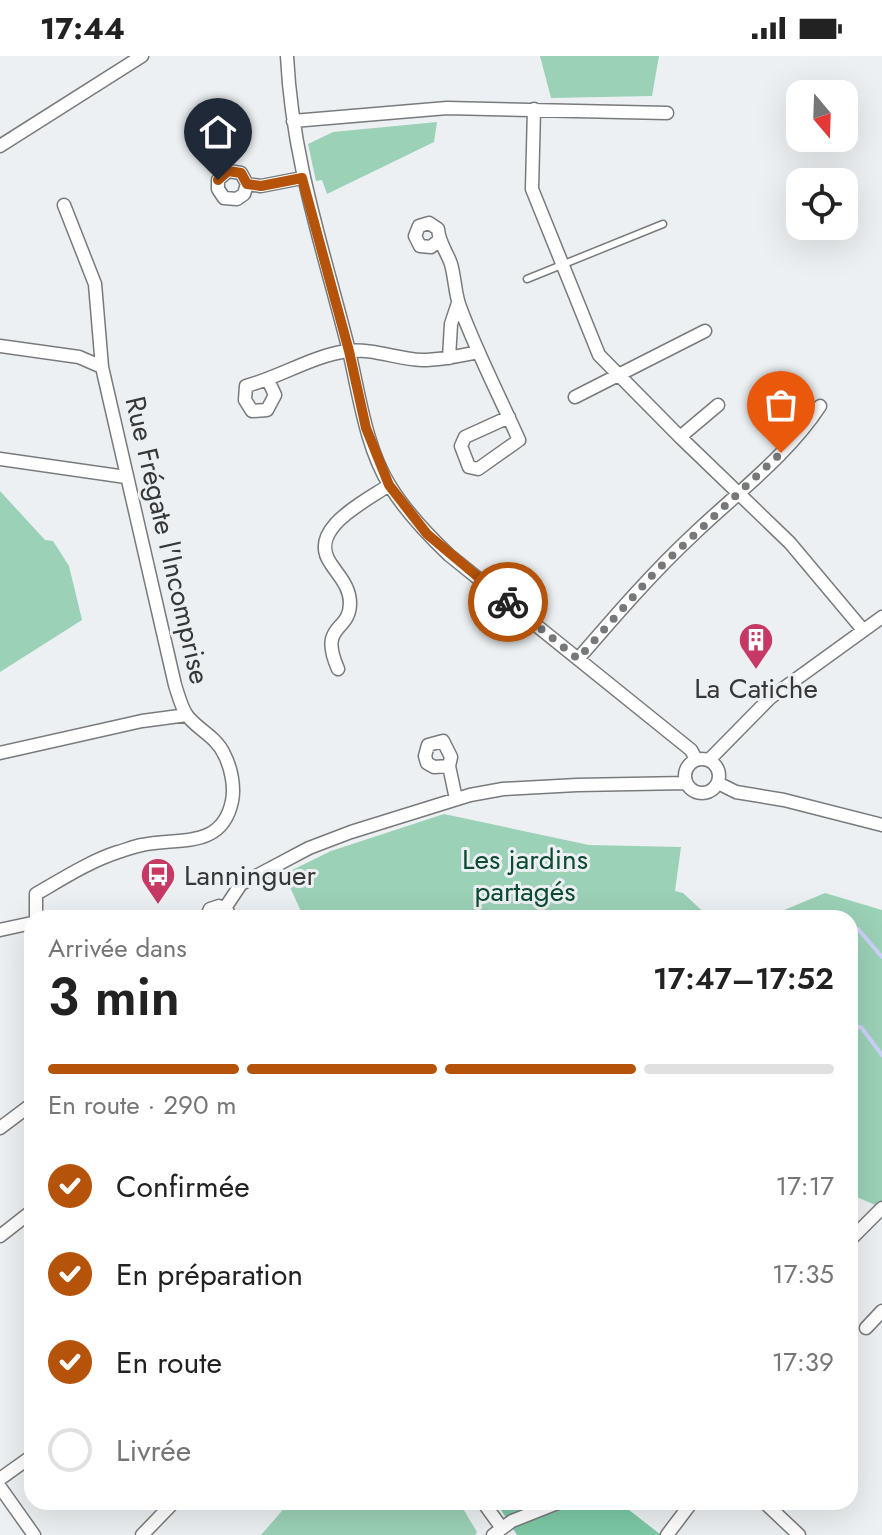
<!DOCTYPE html>
<html lang="fr">
<head>
<meta charset="utf-8">
<style>
	body { margin:0; font-family:Jost,sans-serif; background:#f6f6f6; color:#222; height:100vh; display:flex; flex-direction:column; font-size:30px; white-space:nowrap }
	* { box-sizing:border-box; margin:0 }
	p { font-size:26px; color:#767676 }
	.icon { flex:none; width:44px; height:44px; fill:none; stroke:currentColor; stroke-width:2; stroke-linecap:round; stroke-linejoin:round }
	.map { position:relative; flex:1; overflow:hidden }
	.side { position:absolute; left:24px; top:854px; width:834px; height:600px; display:flex; flex-direction:column; background:#fff; border-radius:24px; box-shadow:0 8px 32px #0002 }
	.side>* { flex:none }
	.needle { width:52px; rotate:161deg }
	.controls { position:absolute; left:786px; top:24px; display:grid; gap:16px }
	.controls a { display:grid; place-items:center; width:72px; height:72px; border-radius:16px; background:#fff; box-shadow:0 8px 32px #0002; font-size:40px }
	.pin { position:absolute; display:grid; place-items:center; width:68px; height:68px; color:#fff; margin:-82px -34px; border-radius:50% 50% 50% 0; rotate:-45deg; box-shadow:0 0 8px #0007 }
	.pin .icon { rotate:45deg }
	.courier { position:absolute; display:grid; place-items:center; width:80px; height:80px; margin:-40px; border:6px solid #b45309; border-radius:50%; background:#fff; color:#222; box-shadow:0 2px 10px #0007 }
	.headline em { font-style:normal; font-weight:600 }
	.headline div { display:flex; flex-direction:column-reverse }
	.headline { display:flex; align-items:center; justify-content:space-between; height:136px; padding:0 24px }
	h1 { font-size:52px; font-weight:600; line-height:60px }
	.bar { display:grid; grid-template-columns:repeat(4,1fr); gap:12px 8px; align-content:center; height:96px; padding:0 24px }
	.bar i { height:10px; border-radius:6px; background:#e0e0e0 }
	.bar .current { background:#b45309 }
	.bar p { grid-column:span 4 }
	ol { padding:0 24px; list-style:none }
	li { display:flex; align-items:center; gap:24px; height:88px }
	li p { margin-inline-start:auto }
	li .icon { padding:8px; border-radius:50%; background:#b45309; color:#fff; stroke-width:4 }
	li:last-child { color:#767676 }
	li i { width:44px; height:44px; border:4px solid #e0e0e0; border-radius:50% }
	.status { display:flex; justify-content:space-between; align-items:center; height:56px; padding:0 40px; background:#fff; direction:ltr }
	.status svg { height:22px; fill:currentColor }
	.map>svg:first-child { display:block }
	.green { fill:#9bd1b7 }
	.forest { fill:#7dc9a6 }
	.lines { fill:none; stroke-linecap:round; stroke-linejoin:round }
	.stream { stroke:#ccd1f8; stroke-width:4 }
	.service-casing { stroke:#787b7c; stroke-width:9 }
	.minor-casing { stroke:#787b7c; stroke-width:15 }
	.service { stroke:#fff; stroke-width:6 }
	.minor { stroke:#fff; stroke-width:12 }
	.done { stroke:#767879; stroke-width:8; stroke-dasharray:0 14.4 }
	.route { stroke:#b45309; stroke-width:10 }
	.labels { text-anchor:middle; stroke-width:6; stroke-linejoin:round; paint-order:stroke }
	.street-label { font-size:28px; fill:#363738; stroke:#edf0f2 }
	.poi-label { font-size:28px; fill:#363738; stroke:#edf0f2 }
	.park-label { font-size:28px; fill:#0c4b34; stroke:#edf0f2 }
</style>
</head>
<body>
<div class="status"><b>17:44</b><svg viewBox="0 0 49 12"><path d="M0 12V9h3v3zM5 12V6h3v6zM10 12V3h3v9zM15 12V0h3v12zM26 1h20v11H26zM47 4h2v5h-2z"/></svg></div>
<div class="map">
<svg width="882" height="1479" viewBox="0 0 882 1479">
	<rect width="100%" height="100%" fill="#edf0f2"/>
	<path class="green" d="M 540,0 L 659,0 L 652,40 L 551,42 Z
		M 437,66 L 434,86 L 327,138 L 322,124 L 316,125 L 308,88 L 333,76 Z
		M 0,435 L 45,484 L 53,485 L 69,510 L 82,564 L 0,616 Z
		M 444,758 L 589,789 L 681,791 L 675,835 L 683,837 L 710,862 L 304,862 L 284,818 L 331,795 Z
		M 825,837 L 882,854 L 882,1152 L 850,1138 L 850,862 L 765,862 Z
		M 286,1446 L 459,1446 L 477,1476 L 475,1479 L 261,1479 L 281,1456 Z"/>
	<path class="forest" d="M 496,1446 L 619,1446 L 661,1479 L 517,1479 Z"/>
	<g class="lines">
		<path class="stream" d="M 858,873 L 882,901
			M 850,972 L 861,971 L 882,999"/>
		<defs>
			<path id="service" d="M 527,223 L 663,168"/>
			<path id="minor" d="M 287,0 C 292,103 323,192 348,291 C 359,336 365,390 390,430 C 406,456 428,479 449,499 L 691,694 L 696,703
				M 534,53 L 532,133 L 599,299 L 680,381
				M 293,65 L 447,52 L 667,57
				M 0,90 L 142,0
				M 247,128 L 244,138 L 237,143 L 224,142 L 218,133 L 218,124 L 228,115 L 241,117 L 247,128 L 261,130 L 302,122
				M 64,149 L 95,228 L 102,311
				M 439,184 L 431,191 L 420,190 L 415,180 L 419,170 L 429,167 L 438,173 C 439,187 447,196 451,208 C 455,222 455,238 460,251 C 477,297 499,339 519,384 L 478,413 L 469,411 L 461,390 L 465,381 L 509,361
				M 0,290 L 79,301 L 102,311 L 175,629 C 178,638 181,650 186,658 C 196,673 216,680 224,698 C 231,711 235,731 232,745 C 222,794 178,781 142,789 C 134,790 126,794 118,796 C 90,805 62,823 36,838 L 36,862
				M 449,302 L 451,268 L 458,247
				M 268,324 L 275,339 L 267,354 L 252,355 L 245,344 L 246,330 C 280,321 312,300 347,295 C 372,292 397,303 422,304 C 441,304 459,300 478,296
				M 575,341 L 705,275
				M 718,349 L 680,381 L 790,487 L 863,574
				M 0,403 L 126,421
				M 578,603 C 616,559 653,516 695,477 C 738,436 788,399 820,350
				M 338,613 C 318,567 350,577 350,547 C 350,531 339,520 331,508 C 306,473 365,446 389,429
				M 0,697 L 142,665 L 187,659
				M685 720a17 17 0 1 1 34 0a17 17 0 1 1-34 0Z
				M 709,704 L 770,642 L 882,561
				M 449,710 L 434,711 L 427,707 L 425,700 L 428,689 L 443,685 L 451,701 L 449,710 L 456,743
				M 718,727 L 736,736 L 784,744 L 882,769
				M 225,852 L 241,828 L 309,792 L 351,776 L 470,739 L 503,733 L 577,729 L 686,727
				M 83,862 L 194,862
				M 206,862 L 210,853 L 219,850 L 227,854 L 230,862
				M 0,874 L 32,867
				M 0,1072 L 32,1048
				M 0,1180 L 32,1155
				M 850,1184 L 882,1152
				M 866,1272 L 882,1255
				M 0,1423 L 32,1400
				M 0,1431 L 34,1479
				M 483,1446 L 501,1471
				M 764,1446 L 799,1479
				M 142,1479 L 174,1446
				M 493,1479 L 512,1465 L 560,1446
				M 667,1479 L 692,1446"/>
		</defs>
		<use href="#service" class="service-casing"/>
		<use href="#minor" class="minor-casing"/>
		<use href="#service" class="service"/>
		<use href="#minor" class="minor"/>
	</g>
	<g class="lines">
		<path class="done" d="M 508,546 L 578,603 L 656,515 L 781,397"/>
		<path class="route" d="M 218,124 L 228,115 L 241,117 L 247,128 L 261,130 L 302,122 L 349,295 L 366,372 L 389,429 L 427,478 L 508,546"/>
	</g>
	<defs>
		<symbol id="building-pin" viewBox="-11 -11 22 30"><path d="M0 17L-7.5 6A9.5 9.5 0 1 1 7.5 6Z" fill="#c73965" stroke="#edf0f2"/><path d="M-4-6H4V6H1V3H-1V6H-4ZM-2.5-4.3h1.7v1.8h-1.7ZM.8-4.3h1.7v1.8H.8ZM-2.5-1h1.7V.8h-1.7ZM.8-1h1.7V.8H.8Z" fill="#fff"/></symbol>
		<symbol id="bus-pin" viewBox="-11 -11 22 30"><path d="M0 17L-7.5 6A9.5 9.5 0 1 1 7.5 6Z" fill="#c73965" stroke="#edf0f2"/><path d="M-5-6H5V4H4V6H2V4H-2V6H-4V4H-5ZM-3.5-4V0h7V-4ZM-3.5 1.2v1.5H-2V1.2ZM2 1.2v1.5H3.5V1.2Z" fill="#fff"/></symbol>
	</defs>
	<g fill-rule="evenodd">
		<use href="#building-pin" x="736" y="564" width="40" height="54"/>
		<use href="#bus-pin" x="138" y="799" width="40" height="54"/>
	</g>
	<g class="labels">
		<g class="street-label">
			<text transform="translate(168 484) rotate(77)" y="10">Rue Frégate l'Incomprise</text>
		</g>
		<g class="poi-label">
			<text x="756" y="642">La Catiche</text>
			<text x="184" y="829" text-anchor="start">Lanninguer</text>
		</g>
		<g class="park-label">
			<text x="525" y="813">Les jardins<tspan x="525" dy="32">partagés</tspan></text>
		</g>
	</g>
</svg>
<div class="controls">
<a><svg class="needle" viewBox="-14 -14 28 28"><path d="M0-13l5 13h-10z" fill="#e53935"/><path d="M0 13l5-13h-10z" fill="#767676"/></svg></a>
<a><svg class="icon" aria-label="locate" viewBox="0 0 24 24"><circle cx="12" cy="12" r="6"/><path d="M12 2v4M12 18v4M2 12h4M18 12h4"/></svg></a>
</div>
<div class="pin" style="left:781px;top:397px;background:#ea580c"><svg class="icon" aria-label="bag" viewBox="0 0 24 24"><path d="M5 8h14l-1 12H6zM9 8a3 3 0 0 1 6 0"/></svg></div>
<div class="pin" style="left:218px;top:124px;background:#1f2937"><svg class="icon" aria-label="home" viewBox="0 0 24 24"><path d="M3 11l9-7 9 7M6 9v11h12V9"/></svg></div>
<div class="courier" style="left:508px;top:546px"><svg class="icon" aria-label="bike" viewBox="0 0 24 24"><circle cx="6" cy="16" r="4"/><circle cx="18" cy="16" r="4"/><path d="M6 16l4-8h5l3 8M10 8l3 8H6M13 5h3"/></svg></div>
<section class="side">
<div class="headline"><div><h1>3 min</h1><p>Arrivée dans</p></div><em>17:47–17:52</em></div>
<div class="bar"><i class="current"></i><i class="current"></i><i class="current"></i><i></i><p>En route · 290 m</p></div>
<ol>
<li><svg class="icon" aria-label="check" viewBox="0 0 24 24"><path d="M5 12l5 5 9-10"/></svg>Confirmée<p>17:17</p></li>
<li><svg class="icon" aria-label="check" viewBox="0 0 24 24"><path d="M5 12l5 5 9-10"/></svg>En préparation<p>17:35</p></li>
<li><svg class="icon" aria-label="check" viewBox="0 0 24 24"><path d="M5 12l5 5 9-10"/></svg>En route<p>17:39</p></li>
<li><i></i>Livrée</li>
</ol>
</section>
</div>
</body>
</html>
